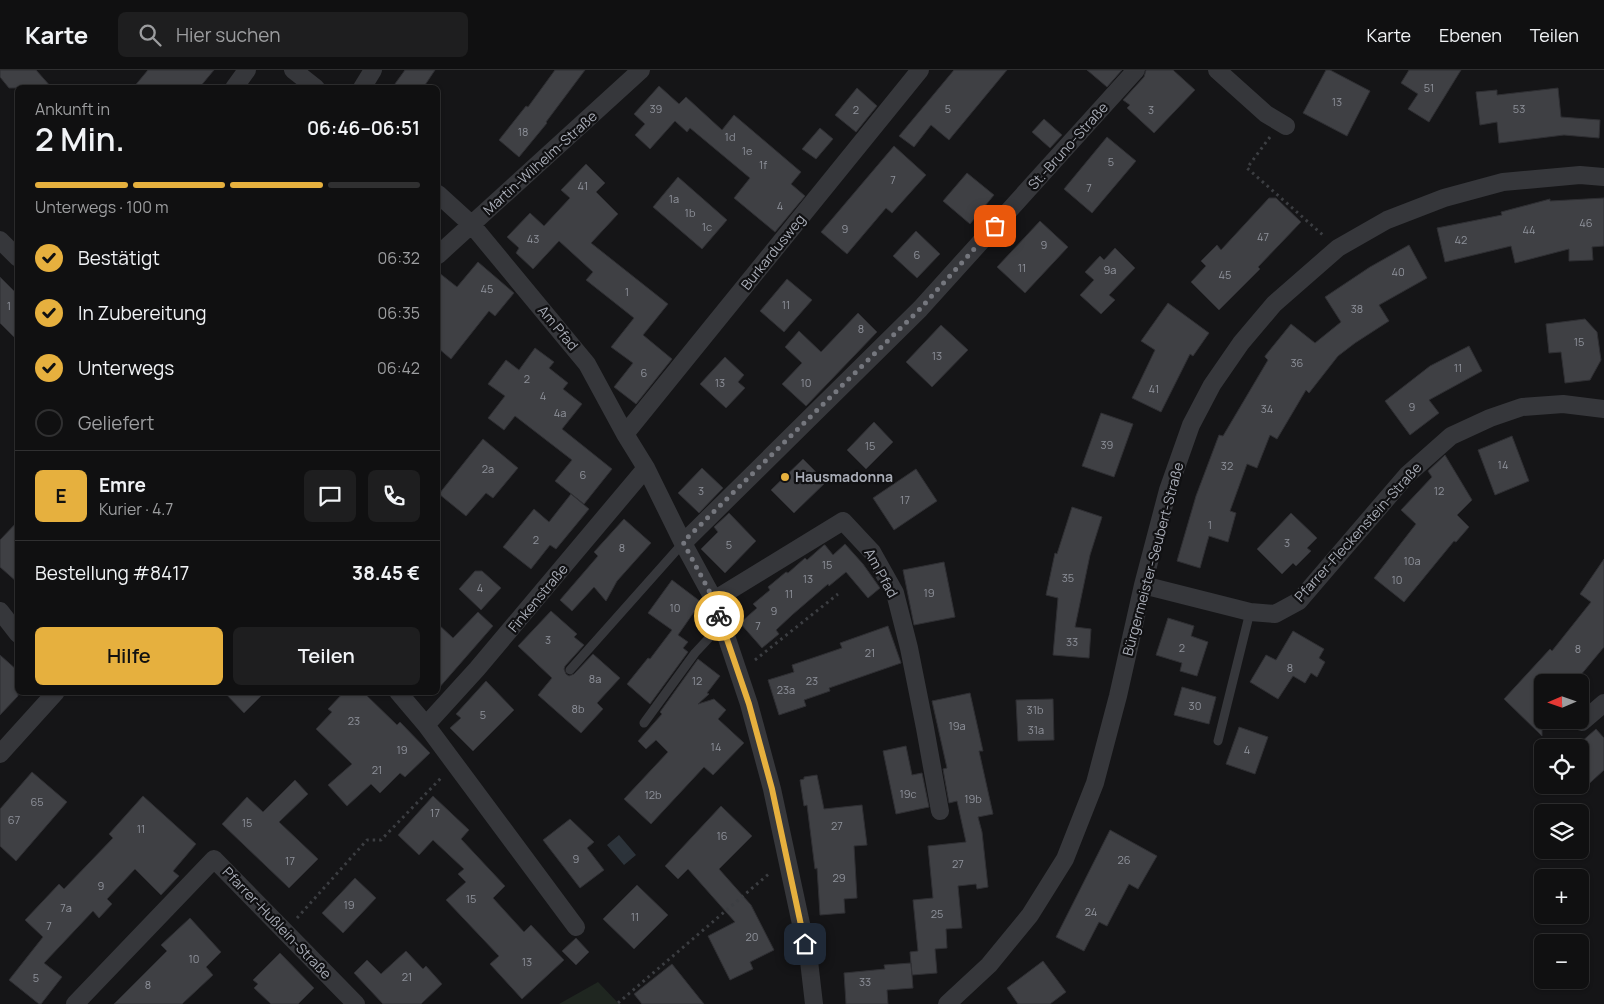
<!DOCTYPE html>
<html lang="de">
<head>
<meta charset="utf-8">
<style>
	body { margin:0; font-family:Manrope,sans-serif; background:#1e1e1f; color:#f1f3f6; height:100vh; display:flex; flex-direction:column; font-size:19px; white-space:nowrap }
	* { box-sizing:border-box; margin:0 }
	p { font-size:16px; color:#9c9d9f }
	.icon { flex:none; width:28px; height:28px; fill:none; stroke:currentColor; stroke-width:2; stroke-linecap:round; stroke-linejoin:round }
	.map { position:relative; flex:1; overflow:hidden }
	.sheet { position:absolute; left:15px; top:15px; width:425px; height:610px; display:flex; flex-direction:column; background:#101011; border-radius:8px; box-shadow:0 1px 4px #0004,0 0 0 1px #303031 }
	.sheet>* { flex:none }
	.needle { width:32px; rotate:268deg }
	.controls { position:absolute; left:1534px; top:604px; display:grid; gap:10px }
	.controls a { display:grid; place-items:center; width:55px; height:55px; border-radius:8px; background:#101011; box-shadow:0 1px 4px #0004,0 0 0 1px #303031; font-size:25px }
	.pin { position:absolute; display:grid; place-items:center; width:42px; height:42px; color:#fff; margin:-21px; border-radius:10px; box-shadow:0 2px 8px #0006 }
	.courier { position:absolute; display:grid; place-items:center; width:50px; height:50px; margin:-25px; border:4px solid #e6b03e; border-radius:50%; background:#fff; color:#222; box-shadow:0 1px 6px #0007 }
	.overview em { font-style:normal; font-weight:600 }
	.overview div { display:flex; flex-direction:column-reverse }
	.overview { display:flex; align-items:center; justify-content:space-between; height:85px; padding:0 20px }
	h1 { font-size:32px; font-weight:600; line-height:38px }
	.bar { display:grid; grid-template-columns:repeat(4,1fr); gap:8px 5px; align-content:center; height:60px; padding:0 20px }
	.bar i { height:6px; border-radius:4px; background:#303031 }
	.bar .on { background:#e6b03e }
	.bar p { grid-column:span 4 }
	.line { display:flex; align-items:center; gap:12px; padding:0 20px; border-top:1px solid #303031 }
	.line div { flex:1 }
	.round { display:grid; place-items:center; flex:none; width:52px; height:52px; border-radius:8px; background:#1e1e1f }
	ol { padding:0 20px; list-style:none }
	li { display:flex; align-items:center; gap:15px; height:55px }
	li p { margin-inline-start:auto }
	li .icon { padding:5px; border-radius:50%; background:#e6b03e; color:#111; stroke-width:4 }
	li:last-child { color:#9c9d9f }
	li i { width:28px; height:28px; border:2px solid #303031; border-radius:50% }
	.cta { display:flex; gap:10px; margin-top:auto; padding:10px 20px }
	.cta a { flex:1; height:58px; border-radius:8px; background:#e6b03e; color:#111; font-size:20px; font-weight:600; line-height:58px; text-align:center }
	.cta a+a { background:#1e1e1f; color:#f1f3f6 }
	header { display:flex; align-items:center; gap:30px; box-sizing:border-box; height:70px; padding:0 25px; background:#101011; border-bottom:1px solid #303031 }
	header strong { font-size:24px }
	nav { display:flex; gap:28px; margin-inline-start:auto; font-size:18px }
	.search { width:350px; height:45px; background:#1e1e1f; display:flex; align-items:center; gap:12px; box-sizing:border-box; padding:0 18px; border-radius:8px; color:#9c9d9f; font-size:19px }
	.map>svg:first-child { display:block }
	.green { fill:#1f2620 }
	.water { fill:#2c333a }
	.building { fill:#3f4044; stroke:#2f2f33 }
	.lines { fill:none; stroke-linecap:round; stroke-linejoin:round }
	.path { stroke:#3c3e42; stroke-width:3; stroke-dasharray:2.5 4; stroke-linecap:butt }
	.lane { stroke:#36373b; stroke-width:9 }
	.street { stroke:#36373b; stroke-width:18 }
	.done { stroke:#75777e; stroke-width:5; stroke-dasharray:0 9 }
	.route { stroke:#e6b03e; stroke-width:6 }
	.poi-dot { fill:#e6b03e; stroke:#101012; stroke-width:2 }
	.labels { text-anchor:middle; stroke-width:4.5; stroke-linejoin:round; paint-order:stroke }
	.number-label { font-size:11px; fill:#8e919a }
	.street-label { font-size:14px; fill:#a8acb6; stroke:#101012 }
	.poi-label { font-size:14px; font-weight:bold; fill:#a8acb6; stroke:#101012; text-anchor:start }
</style>
</head>
<body>
<header>
<strong>Karte</strong>
<div class="search"><svg class="icon" aria-label="search" viewBox="0 0 24 24"><circle cx="10" cy="10" r="6"/><path d="M15 15l6 6"/></svg>Hier suchen</div>
<nav><a>Karte</a><a>Ebenen</a><a>Teilen</a></nav>
</header>
<div class="map">
<svg width="1604" height="934" viewBox="0 0 1604 934">
	<rect width="100%" height="100%" fill="#151517"/>
	<path class="green" d="M 598,912 L 619,934 L 559,934 Z"/>
	<path class="water" d="M 619,765 L 636,785 L 624,795 L 607,775 Z"/>
	<path class="building" d="M 0,0 L 36,0 L 52,18 L 9,18 L 0,7 Z
		M 148,0 L 214,0 L 199,18 L 133,18 Z
		M 405,0 L 435,0 L 423,18 L 392,18 Z
		M 555,0 L 585,0 L 546,52 L 547,53 L 519,87 L 499,70 L 526,36 L 528,37 Z
		M 954,0 L 1007,0 L 949,70 L 931,55 L 914,77 L 899,66 Z
		M 1087,0 L 1122,0 L 1107,17 Z
		M 1146,0 L 1173,0 L 1195,20 L 1154,63 L 1127,38 L 1130,35 L 1123,30 L 1144,7 Z
		M 1326,0 L 1330,0 L 1370,21 L 1347,66 L 1303,43 Z
		M 1409,0 L 1461,0 L 1429,52 L 1408,39 L 1418,24 L 1401,13 Z
		M 659,16 L 679,34 L 686,27 L 722,60 L 734,45 L 801,102 L 791,114 L 805,126 L 775,162 L 734,128 L 750,108 L 690,58 L 687,62 L 675,51 L 650,79 L 635,65 L 645,54 L 634,44 Z
		M 857,18 L 877,36 L 856,62 L 835,45 Z
		M 1558,18 L 1561,47 L 1600,50 L 1599,68 L 1564,65 L 1499,73 L 1497,52 L 1480,55 L 1476,22 L 1497,20 L 1497,25 Z
		M 1044,49 L 1062,65 L 1050,78 L 1032,62 Z
		M 820,58 L 833,69 L 816,89 L 802,79 Z
		M 1107,67 L 1136,91 L 1092,143 L 1064,119 Z
		M 894,76 L 926,105 L 892,143 L 886,138 L 847,184 L 821,162 Z
		M 586,94 L 605,113 L 596,122 L 618,144 L 591,173 L 668,234 L 643,265 L 672,289 L 636,334 L 614,317 L 633,293 L 611,277 L 634,248 L 586,210 L 593,202 L 559,171 L 533,199 L 516,183 L 519,178 L 507,167 L 530,143 L 544,156 L 570,128 L 561,120 Z
		M 967,103 L 994,125 L 970,154 L 943,131 Z
		M 678,107 L 727,150 L 702,179 L 653,137 Z
		M 1269,128 L 1276,128 L 1301,152 L 1258,197 L 1260,199 L 1219,240 L 1191,212 L 1206,196 L 1201,191 L 1217,175 L 1221,180 Z
		M 1604,128 L 1604,176 L 1592,177 L 1593,190 L 1569,191 L 1569,179 L 1515,193 L 1511,176 L 1445,192 L 1437,158 L 1502,145 L 1501,142 L 1550,129 L 1550,131 Z
		M 1040,151 L 1068,177 L 1025,223 L 997,197 Z
		M 916,161 L 940,184 L 917,208 L 893,186 Z
		M 1409,175 L 1427,208 L 1379,235 L 1389,251 L 1355,273 L 1338,286 L 1309,323 L 1306,320 L 1277,369 L 1270,365 L 1257,398 L 1247,394 L 1230,441 L 1236,443 L 1228,472 L 1209,466 L 1200,498 L 1177,491 L 1196,426 L 1219,365 L 1223,366 L 1268,290 L 1265,287 L 1265,286 L 1291,254 L 1315,273 L 1341,252 L 1325,227 L 1370,197 Z
		M 1115,178 L 1135,198 L 1109,225 L 1115,230 L 1101,244 L 1080,225 L 1094,210 L 1085,202 L 1100,186 L 1104,190 Z
		M 478,192 L 514,223 L 495,246 L 489,241 L 451,289 L 438,278 L 438,202 L 457,217 Z
		M 0,207 L 18,225 L 18,271 L 0,253 Z
		M 787,209 L 812,230 L 784,262 L 760,241 Z
		M 1168,233 L 1209,263 L 1193,286 L 1190,284 L 1161,342 L 1132,328 L 1155,280 L 1141,271 Z
		M 858,243 L 877,262 L 806,336 L 782,314 L 802,293 L 785,277 L 799,261 L 821,282 Z
		M 1585,249 L 1597,262 L 1601,290 L 1590,310 L 1565,313 L 1561,282 L 1549,283 L 1546,254 Z
		M 941,255 L 968,280 L 932,317 L 906,292 Z
		M 1469,276 L 1482,301 L 1429,330 L 1439,343 L 1410,365 L 1385,331 L 1430,296 Z
		M 535,278 L 554,292 L 549,298 L 568,313 L 563,319 L 582,334 L 562,359 L 612,399 L 584,434 L 555,411 L 572,390 L 515,346 L 504,360 L 488,348 L 505,326 L 488,314 L 506,290 L 519,300 Z
		M 725,287 L 744,305 L 738,312 L 745,318 L 726,338 L 700,314 Z
		M 1101,343 L 1133,354 L 1114,407 L 1082,396 Z
		M 874,352 L 893,372 L 866,399 L 847,380 Z
		M 1512,366 L 1529,411 L 1495,425 L 1478,380 Z
		M 483,369 L 518,398 L 493,428 L 486,423 L 466,446 L 439,424 Z
		M 1445,385 L 1472,430 L 1457,445 L 1469,457 L 1456,472 L 1454,471 L 1404,532 L 1374,508 L 1416,454 L 1401,440 L 1432,407 L 1428,401 Z
		M 803,389 L 826,412 L 794,443 L 771,420 Z
		M 702,398 L 723,418 L 699,443 L 678,423 Z
		M 916,399 L 937,431 L 894,460 L 873,428 Z
		M 571,424 L 589,439 L 556,479 L 550,475 L 531,499 L 503,477 L 534,439 L 549,452 Z
		M 1072,437 L 1102,447 L 1090,485 L 1075,557 L 1091,559 L 1089,588 L 1053,585 L 1058,528 L 1046,525 L 1055,483 L 1057,484 Z
		M 729,443 L 756,471 L 725,503 L 701,479 L 718,462 L 714,457 Z
		M 1291,443 L 1317,468 L 1307,478 L 1311,481 L 1296,496 L 1293,493 L 1282,504 L 1257,479 Z
		M 624,449 L 651,473 L 617,511 L 606,531 L 594,517 L 572,541 L 560,530 L 598,486 L 594,482 Z
		M 18,451 L 18,513 L 0,497 L 0,470 Z
		M 845,474 L 863,494 L 880,518 L 868,528 L 846,502 L 829,516 L 828,514 L 792,545 L 776,560 L 779,564 L 762,578 L 740,553 L 757,538 L 753,534 L 770,520 L 768,517 L 786,502 L 788,503 L 805,488 L 807,490 L 824,475 L 825,475 L 833,485 Z
		M 1604,489 L 1604,577 L 1575,612 L 1542,612 L 1542,666 L 1504,629 L 1550,579 L 1552,581 L 1591,532 L 1580,524 Z
		M 944,492 L 955,547 L 914,555 L 903,500 Z
		M 475,501 L 482,501 L 501,518 L 481,540 L 459,519 Z
		M 672,510 L 701,532 L 678,565 L 688,572 L 683,578 L 688,582 L 650,634 L 627,614 L 648,588 L 650,589 L 672,560 L 648,543 Z
		M 551,541 L 577,564 L 574,567 L 584,575 L 565,596 L 564,599 L 566,604 L 569,606 L 574,604 L 593,584 L 620,608 L 597,633 L 603,639 L 581,663 L 538,625 L 552,608 L 518,576 Z
		M 478,542 L 493,556 L 438,619 L 438,554 L 453,568 Z
		M 1168,548 L 1194,556 L 1191,566 L 1208,572 L 1197,606 L 1180,601 L 1182,593 L 1156,585 Z
		M 888,556 L 901,593 L 829,618 L 830,621 L 804,630 L 806,636 L 779,645 L 768,610 L 794,602 L 792,595 L 842,578 L 840,573 Z
		M 1293,561 L 1324,579 L 1319,588 L 1325,592 L 1317,607 L 1311,603 L 1305,613 L 1293,606 L 1278,629 L 1250,612 L 1266,585 L 1276,590 Z
		M 0,585 L 18,601 L 18,626 L 0,645 Z
		M 698,589 L 720,606 L 707,623 L 709,624 L 698,634 L 714,629 L 726,640 L 718,649 L 744,673 L 713,705 L 704,697 L 651,754 L 624,729 L 668,682 L 656,670 L 646,679 L 638,671 L 662,644 L 660,642 Z
		M 486,611 L 514,640 L 473,681 L 450,658 L 461,648 L 456,644 Z
		M 1182,617 L 1216,627 L 1209,654 L 1174,645 Z
		M 224,622 L 265,622 L 244,643 Z
		M 344,622 L 363,622 L 397,655 L 400,652 L 430,683 L 405,707 L 400,703 L 380,723 L 371,714 L 347,736 L 328,715 L 352,694 L 316,659 L 332,642 L 328,639 Z
		M 970,623 L 983,681 L 979,681 L 993,744 L 978,747 L 982,762 L 988,817 L 977,819 L 976,814 L 958,816 L 962,858 L 946,859 L 947,878 L 935,879 L 937,903 L 912,905 L 910,882 L 918,881 L 913,830 L 933,828 L 928,776 L 966,772 L 957,731 L 949,733 L 943,699 L 947,698 L 932,631 Z
		M 1053,629 L 1054,670 L 1018,671 L 1016,630 Z
		M 1239,657 L 1268,667 L 1255,704 L 1226,694 Z
		M 1596,659 L 1604,668 L 1604,700 L 1580,722 L 1580,673 Z
		M 906,676 L 912,705 L 922,703 L 929,737 L 896,744 L 883,681 Z
		M 32,702 L 67,732 L 16,791 L 0,776 L 0,739 Z
		M 817,705 L 824,739 L 862,735 L 867,775 L 854,776 L 857,828 L 844,829 L 845,843 L 820,845 L 817,798 L 815,799 L 807,735 L 804,736 L 800,710 L 804,709 L 804,707 Z
		M 295,710 L 308,724 L 279,752 L 318,789 L 289,818 L 222,754 L 247,727 L 263,742 Z
		M 143,726 L 196,774 L 173,801 L 179,806 L 161,825 L 135,799 L 107,829 L 112,834 L 99,848 L 93,841 L 44,893 L 62,907 L 41,934 L 39,934 L 9,910 L 43,867 L 25,850 L 59,814 L 64,819 L 113,768 L 109,764 Z
		M 433,726 L 469,760 L 461,769 L 505,816 L 493,828 L 524,862 L 531,855 L 564,890 L 522,929 L 490,894 L 499,886 L 446,830 L 466,812 L 458,804 L 464,799 L 433,770 L 419,785 L 398,765 Z
		M 721,736 L 752,766 L 719,799 L 751,835 L 774,880 L 750,892 L 753,899 L 730,910 L 708,866 L 735,852 L 688,799 L 678,809 L 665,796 Z
		M 570,749 L 594,772 L 587,778 L 604,800 L 580,818 L 543,770 Z
		M 1110,760 L 1157,786 L 1138,819 L 1129,814 L 1107,856 L 1099,852 L 1084,881 L 1056,867 Z
		M 355,808 L 376,828 L 343,863 L 322,843 Z
		M 637,815 L 668,845 L 634,879 L 603,849 Z
		M 190,848 L 221,882 L 206,897 L 213,905 L 182,934 L 114,934 L 167,881 L 161,875 Z
		M 576,868 L 589,882 L 576,895 L 562,881 Z
		M 406,881 L 423,899 L 426,896 L 442,914 L 421,934 L 383,934 L 354,903 L 367,890 L 381,904 Z
		M 280,883 L 314,918 L 298,934 L 271,934 L 254,918 L 258,914 L 253,910 Z
		M 1043,891 L 1066,922 L 1050,934 L 1018,934 L 1007,918 Z
		M 911,893 L 913,918 L 887,920 L 888,934 L 846,934 L 844,903 L 885,899 L 884,895 Z
		M 672,894 L 704,934 L 642,934 L 634,924 Z"/>
	<g class="lines">
		<path class="path" d="M 1270,67 L 1247,98 L 1324,166
			M 755,590 L 838,524
			M 297,848 L 367,770 L 381,770 L 442,707
			M 618,933 L 771,802"/>
		<path class="lane" d="M 570,600 L 683,473
			M 644,653 L 695,583 L 722,554
			M 1218,671 L 1250,542"/>
		<path class="street" d="M 293,0 L 316,18
			M 1217,0 L 1266,44 L 1286,56
			M 234,18 L 247,0
			M 362,18 L 373,0
			M 438,124 L 472,155 L 587,294 L 625,364 L 646,398 L 683,473 L 714,530 L 749,634 L 772,719 L 809,891 L 814,934
			M 0,170 L 18,188
			M 438,185 L 641,0
			M 625,364 L 920,0
			M 683,473 L 920,239 L 1136,0
			M 1143,515 L 1250,542 L 1275,544 L 1299,531 L 1407,405 L 1451,366 L 1490,348 L 1522,337 L 1563,334 L 1604,339
			M 714,530 L 843,451 L 872,482 L 895,523 L 909,578 L 925,658 L 940,741
			M 0,541 L 18,564
			M 398,622 L 426,655 L 576,857
			M 1582,652 L 1604,633
			M 426,655 L 477,599 L 646,398
			M 0,684 L 56,622
			M 75,934 L 214,789 L 356,934
			M 947,934 L 989,895 L 1030,845 L 1065,789 L 1095,713 L 1118,626 L 1143,515 L 1168,420 L 1191,355 L 1212,315 L 1241,273 L 1274,234 L 1338,178 L 1387,150 L 1444,128 L 1503,112 L 1580,105 L 1604,107"/>
	</g>
	<g class="lines">
		<path class="done" d="M 719,546 L 714,530 L 683,472 L 920,239 L 995,156"/>
		<path class="route" d="M 719,546 L 749,634 L 772,719 L 805,874"/>
	</g>
	<circle class="poi-dot" cx="785" cy="407" r="5"/>
	<g class="labels">
		<g class="number-label">
			<text x="1429" y="22">51</text>
			<text x="1337" y="36">13</text>
			<text x="656" y="43">39</text>
			<text x="948" y="43">5</text>
			<text x="1519" y="43">53</text>
			<text x="856" y="44">2</text>
			<text x="1151" y="44">3</text>
			<text x="523" y="66">18</text>
			<text x="730" y="71">1d</text>
			<text x="747" y="85">1e</text>
			<text x="1111" y="96">5</text>
			<text x="763" y="99">1f</text>
			<text x="893" y="114">7</text>
			<text x="583" y="120">41</text>
			<text x="1089" y="122">7</text>
			<text x="674" y="133">1a</text>
			<text x="780" y="140">4</text>
			<text x="690" y="147">1b</text>
			<text x="1586" y="157">46</text>
			<text x="707" y="161">1c</text>
			<text x="845" y="163">9</text>
			<text x="1529" y="164">44</text>
			<text x="1263" y="171">47</text>
			<text x="533" y="173">43</text>
			<text x="1461" y="174">42</text>
			<text x="1044" y="179">9</text>
			<text x="917" y="189">6</text>
			<text x="1022" y="202">11</text>
			<text x="1110" y="204">9a</text>
			<text x="1398" y="206">40</text>
			<text x="1225" y="209">45</text>
			<text x="487" y="223">45</text>
			<text x="627" y="226">1</text>
			<text x="786" y="239">11</text>
			<text x="9" y="240">1</text>
			<text x="1357" y="243">38</text>
			<text x="861" y="263">8</text>
			<text x="1579" y="276">15</text>
			<text x="937" y="290">13</text>
			<text x="1297" y="297">36</text>
			<text x="1458" y="302">11</text>
			<text x="644" y="307">6</text>
			<text x="527" y="313">2</text>
			<text x="720" y="317">13</text>
			<text x="806" y="317">10</text>
			<text x="1154" y="323">41</text>
			<text x="543" y="330">4</text>
			<text x="1412" y="341">9</text>
			<text x="1267" y="343">34</text>
			<text x="560" y="347">4a</text>
			<text x="1107" y="379">39</text>
			<text x="870" y="380">15</text>
			<text x="1503" y="399">14</text>
			<text x="1227" y="400">32</text>
			<text x="488" y="403">2a</text>
			<text x="583" y="409">6</text>
			<text x="701" y="425">3</text>
			<text x="1439" y="425">12</text>
			<text x="905" y="434">17</text>
			<text x="1210" y="459">1</text>
			<text x="536" y="474">2</text>
			<text x="1287" y="477">3</text>
			<text x="729" y="479">5</text>
			<text x="622" y="482">8</text>
			<text x="1412" y="495">10a</text>
			<text x="827" y="499">15</text>
			<text x="1068" y="512">35</text>
			<text x="808" y="513">13</text>
			<text x="1397" y="514">10</text>
			<text x="480" y="522">4</text>
			<text x="929" y="527">19</text>
			<text x="789" y="528">11</text>
			<text x="675" y="542">10</text>
			<text x="774" y="545">9</text>
			<text x="758" y="560">7</text>
			<text x="548" y="574">3</text>
			<text x="1072" y="576">33</text>
			<text x="1182" y="582">2</text>
			<text x="1578" y="583">8</text>
			<text x="870" y="587">21</text>
			<text x="1290" y="602">8</text>
			<text x="595" y="613">8a</text>
			<text x="697" y="615">12</text>
			<text x="812" y="615">23</text>
			<text x="786" y="624">23a</text>
			<text x="1195" y="640">30</text>
			<text x="578" y="643">8b</text>
			<text x="1035" y="644">31b</text>
			<text x="483" y="649">5</text>
			<text x="354" y="655">23</text>
			<text x="957" y="660">19a</text>
			<text x="1036" y="664">31a</text>
			<text x="716" y="681">14</text>
			<text x="402" y="684">19</text>
			<text x="1247" y="684">4</text>
			<text x="377" y="704">21</text>
			<text x="908" y="728">19c</text>
			<text x="653" y="729">12b</text>
			<text x="973" y="733">19b</text>
			<text x="37" y="736">65</text>
			<text x="435" y="747">17</text>
			<text x="14" y="754">67</text>
			<text x="247" y="757">15</text>
			<text x="837" y="760">27</text>
			<text x="141" y="763">11</text>
			<text x="722" y="770">16</text>
			<text x="576" y="793">9</text>
			<text x="1124" y="794">26</text>
			<text x="290" y="795">17</text>
			<text x="958" y="798">27</text>
			<text x="839" y="812">29</text>
			<text x="101" y="820">9</text>
			<text x="471" y="833">15</text>
			<text x="349" y="839">19</text>
			<text x="66" y="842">7a</text>
			<text x="1091" y="846">24</text>
			<text x="937" y="848">25</text>
			<text x="635" y="851">11</text>
			<text x="49" y="860">7</text>
			<text x="752" y="871">20</text>
			<text x="194" y="893">10</text>
			<text x="527" y="896">13</text>
			<text x="407" y="911">21</text>
			<text x="36" y="912">5</text>
			<text x="865" y="916">33</text>
			<text x="148" y="919">8</text>
		</g>
		<g class="street-label">
			<text transform="translate(1068 76) rotate(-48)" y="5">St.-Bruno-Straße</text>
			<text transform="translate(540 93) rotate(-42)" y="5">Martin-Wilhelm-Straße</text>
			<text transform="translate(773 182) rotate(-51)" y="5">Burkardusweg</text>
			<text transform="translate(558 258) rotate(50)" y="5">Am Pfad</text>
			<text transform="translate(1358 462) rotate(-48)" y="5">Pfarrer-Fleckenstein-Straße</text>
			<text transform="translate(1153 489) rotate(-75)" y="5">Bürgermeister-Seubert-Straße</text>
			<text transform="translate(881 503) rotate(61)" y="5">Am Pfad</text>
			<text transform="translate(538 528) rotate(-50)" y="5">Finkenstraße</text>
			<text transform="translate(277 853) rotate(46)" y="5">Pfarrer-Hußlein-Straße</text>
		</g>
		<g class="poi-label">
			<text x="795" y="412">Hausmadonna</text>
		</g>
	</g>
</svg>
<div class="controls">
<a><svg class="needle" viewBox="-14 -14 28 28"><path d="M0-13l5 13h-10z" fill="#e53935"/><path d="M0 13l5-13h-10z" fill="#9c9d9f"/></svg></a>
<a><svg class="icon" aria-label="locate" viewBox="0 0 24 24"><circle cx="12" cy="12" r="6"/><path d="M12 2v4M12 18v4M2 12h4M18 12h4"/></svg></a>
<a><svg class="icon" aria-label="layers" viewBox="0 0 24 24"><path d="M12 4l9 5-9 5-9-5zM3 14l9 5 9-5"/></svg></a>
<a>+</a>
<a>−</a>
</div>
<div class="pin" style="left:995px;top:156px;background:#ea580c"><svg class="icon" aria-label="bag" viewBox="0 0 24 24"><path d="M5 8h14l-1 12H6zM9 8a3 3 0 0 1 6 0"/></svg></div>
<div class="pin" style="left:805px;top:874px;background:#1f2937"><svg class="icon" aria-label="home" viewBox="0 0 24 24"><path d="M3 11l9-7 9 7M6 9v11h12V9"/></svg></div>
<div class="courier" style="left:719px;top:546px"><svg class="icon" aria-label="bike" viewBox="0 0 24 24"><circle cx="6" cy="16" r="4"/><circle cx="18" cy="16" r="4"/><path d="M6 16l4-8h5l3 8M10 8l3 8H6M13 5h3"/></svg></div>
<section class="sheet">
<div class="overview"><div><h1>2 Min.</h1><p>Ankunft in</p></div><em>06:46–06:51</em></div>
<div class="bar"><i class="on"></i><i class="on"></i><i class="on"></i><i></i><p>Unterwegs · 100 m</p></div>
<ol>
<li><svg class="icon" aria-label="check" viewBox="0 0 24 24"><path d="M5 12l5 5 9-10"/></svg>Bestätigt<p>06:32</p></li>
<li><svg class="icon" aria-label="check" viewBox="0 0 24 24"><path d="M5 12l5 5 9-10"/></svg>In Zubereitung<p>06:35</p></li>
<li><svg class="icon" aria-label="check" viewBox="0 0 24 24"><path d="M5 12l5 5 9-10"/></svg>Unterwegs<p>06:42</p></li>
<li><i></i>Geliefert</li>
</ol>
<div class="line" style="height:90px"><b class="round" style="background:#e6b03e;color:#111">E</b><div><b>Emre</b><p>Kurier · 4.7</p></div><a class="round"><svg class="icon" aria-label="chat" viewBox="0 0 24 24"><path d="M4 5h16v11H9l-5 4z"/></svg></a><a class="round"><svg class="icon" aria-label="phone" viewBox="0 0 24 24"><path d="M5 4h4l2 5-3 2q2 4 5 5l2-3 5 2v4C11 20 4 13 5 4z"/></svg></a></div>
<div class="line" style="height:65px"><div>Bestellung #8417</div><b>38.45 €</b></div>
<div class="cta"><a>Hilfe</a><a>Teilen</a></div>
</section>
</div>
</body>
</html>
